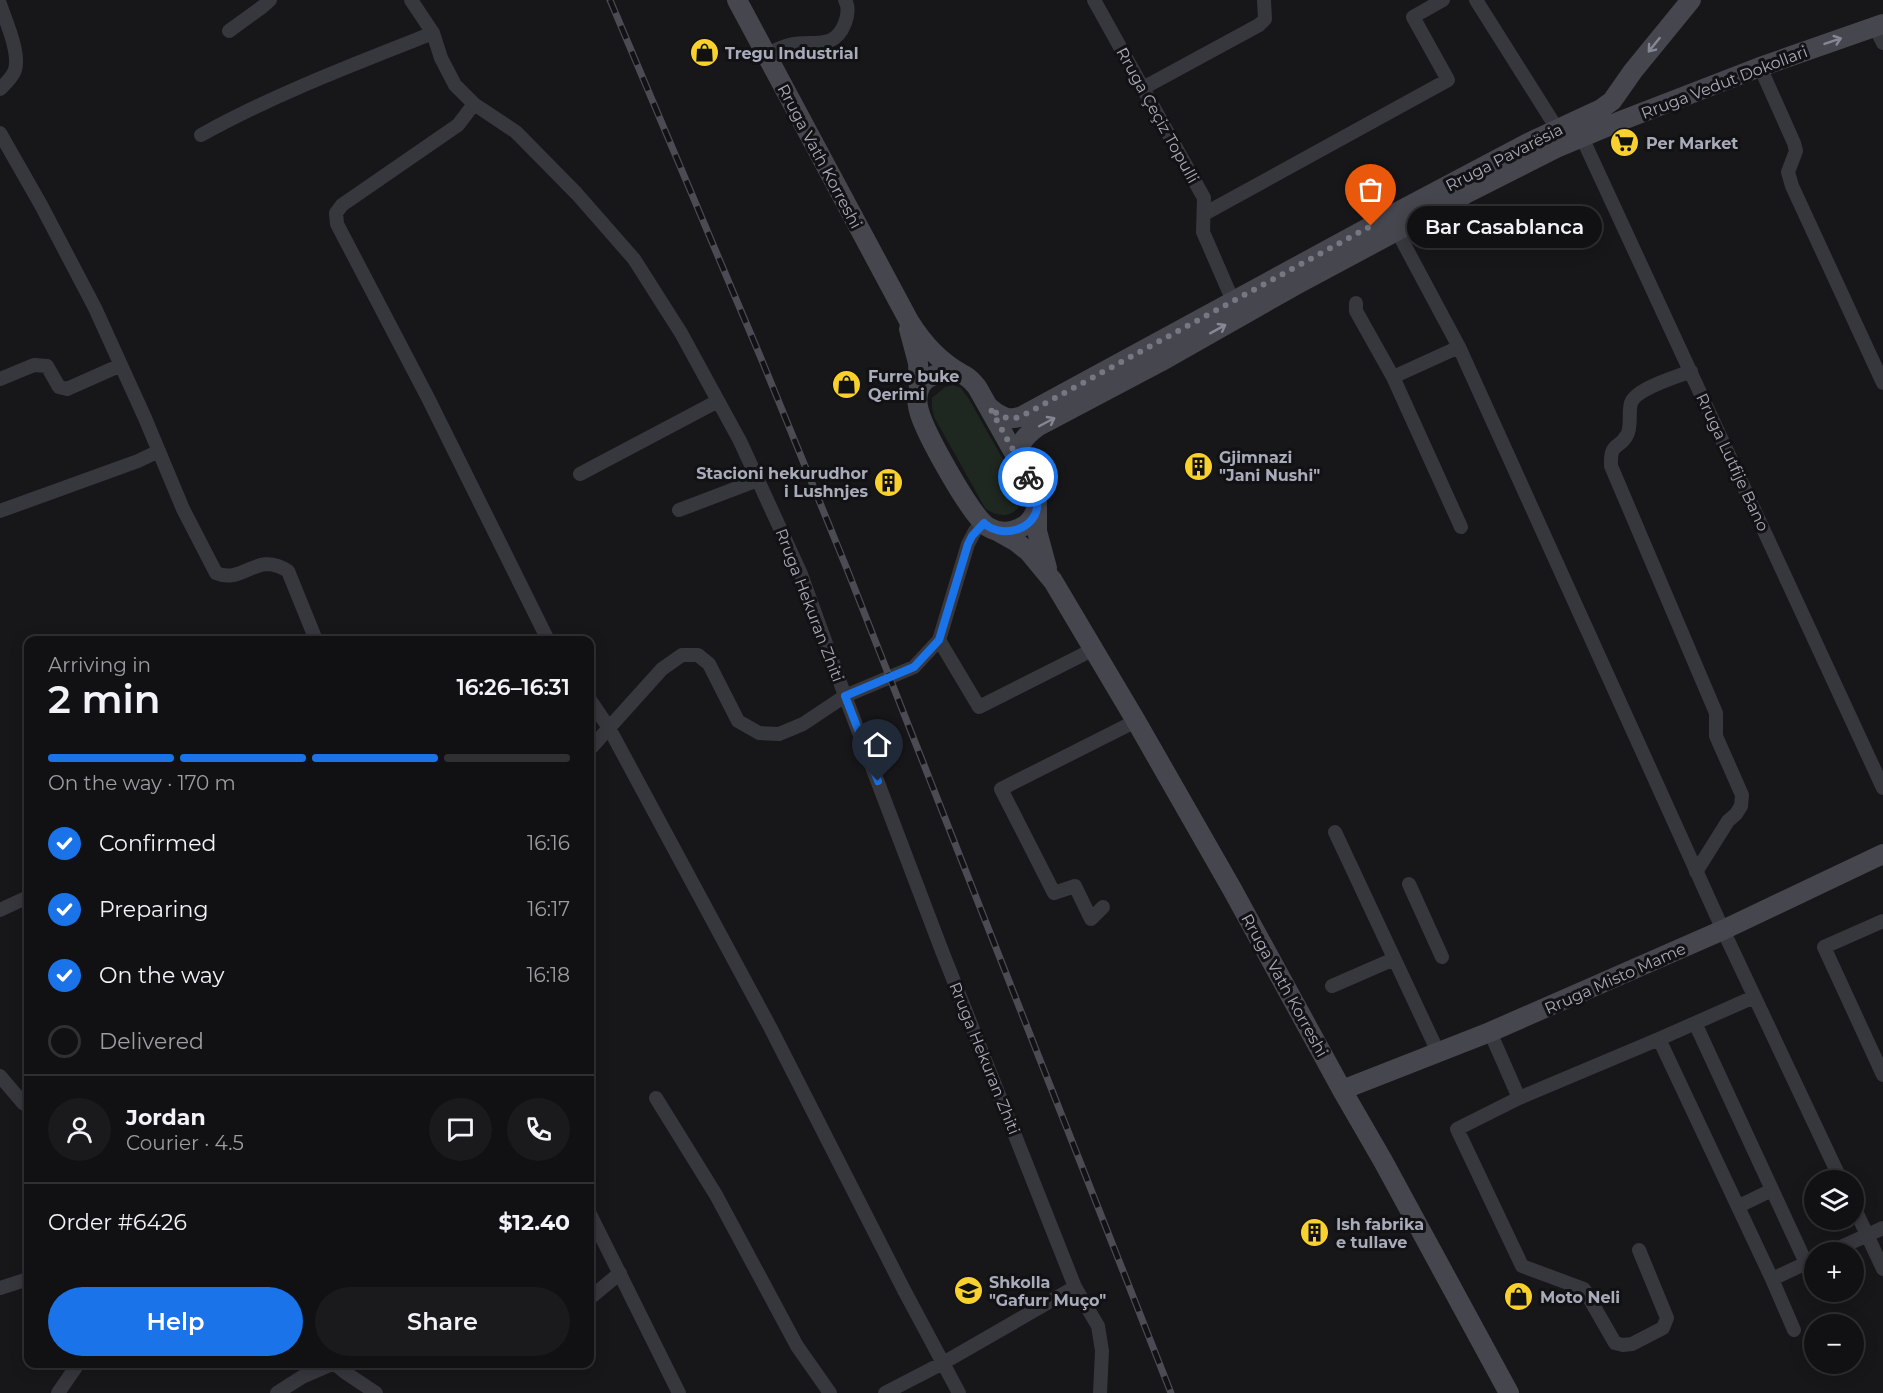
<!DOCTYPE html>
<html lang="en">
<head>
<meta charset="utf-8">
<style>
	body { margin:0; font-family:Montserrat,sans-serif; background:#1a191c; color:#f1f3f6; height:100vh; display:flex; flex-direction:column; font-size:22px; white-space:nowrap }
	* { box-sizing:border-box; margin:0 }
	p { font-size:20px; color:#9c9da0 }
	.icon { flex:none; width:33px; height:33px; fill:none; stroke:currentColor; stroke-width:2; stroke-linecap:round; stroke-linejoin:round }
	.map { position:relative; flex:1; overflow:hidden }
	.drawer { position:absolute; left:24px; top:636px; width:570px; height:732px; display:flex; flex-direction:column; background:#111013; border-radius:12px; box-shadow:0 3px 15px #0003,0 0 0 2px #303033 }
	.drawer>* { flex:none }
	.controls { position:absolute; left:1804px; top:1170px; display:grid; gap:12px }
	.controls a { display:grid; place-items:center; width:60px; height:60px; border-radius:50%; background:#111013; box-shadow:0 3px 15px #0003,0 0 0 2px #303033; font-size:30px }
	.pin { position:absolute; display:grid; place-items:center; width:51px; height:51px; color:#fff; margin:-62px -26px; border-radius:50% 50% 50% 0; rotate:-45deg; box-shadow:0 0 6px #0007 }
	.pin .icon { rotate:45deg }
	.courier { position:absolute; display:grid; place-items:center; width:60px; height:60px; margin:-30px; border:4px solid #1a73e8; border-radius:50%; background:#fff; color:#222; box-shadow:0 2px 8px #0007 }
	.bubble { position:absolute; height:42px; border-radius:21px; background:#111013; box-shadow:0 3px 15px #0003,0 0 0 2px #303033; font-size:20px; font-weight:600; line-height:42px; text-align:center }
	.headline em { font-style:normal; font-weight:600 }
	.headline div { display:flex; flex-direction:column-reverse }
	.headline { display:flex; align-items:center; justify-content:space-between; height:102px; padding:0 24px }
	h1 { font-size:39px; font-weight:600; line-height:45px }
	.bar { display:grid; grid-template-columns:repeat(4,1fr); gap:9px 6px; align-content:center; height:72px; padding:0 24px }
	.bar i { height:8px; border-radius:4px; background:#303033 }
	.bar .on { background:#1a73e8 }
	.bar p { grid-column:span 4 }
	.line { display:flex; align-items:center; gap:15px; padding:0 24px; border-top:2px solid #303033 }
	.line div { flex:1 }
	.round { display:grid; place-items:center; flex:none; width:63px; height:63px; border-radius:32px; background:#1a191c }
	ol { padding:0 24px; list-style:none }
	li { display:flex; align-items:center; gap:18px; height:66px }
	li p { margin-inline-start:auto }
	li .icon { padding:6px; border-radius:50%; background:#1a73e8; color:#fff; stroke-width:4 }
	li:last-child { color:#9c9da0 }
	li i { width:33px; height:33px; border:3px solid #303033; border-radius:50% }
	.button { display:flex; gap:12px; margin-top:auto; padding:12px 24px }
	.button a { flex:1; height:69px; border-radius:36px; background:#1a73e8; color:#fff; font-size:24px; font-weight:600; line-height:69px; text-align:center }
	.button a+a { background:#1a191c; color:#f1f3f6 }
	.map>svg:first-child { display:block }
	.green { fill:#1e2720 }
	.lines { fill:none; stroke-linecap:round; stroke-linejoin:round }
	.street { stroke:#37373e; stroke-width:14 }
	.secondary { stroke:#45464e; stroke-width:20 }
	.rail-casing { stroke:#4a4b53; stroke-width:7 }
	.rail { stroke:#121114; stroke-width:4.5; stroke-dasharray:14; stroke-linecap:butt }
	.oneway { stroke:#858894 }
	.done { stroke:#757781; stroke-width:6; stroke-dasharray:0 10.8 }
	.route { stroke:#1a73e8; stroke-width:8 }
	.labels { text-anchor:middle; stroke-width:6; stroke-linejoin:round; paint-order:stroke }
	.poi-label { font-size:16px; font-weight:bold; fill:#a8abb9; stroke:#121114; text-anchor:start }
	.street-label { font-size:16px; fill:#a8abb9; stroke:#121114 }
</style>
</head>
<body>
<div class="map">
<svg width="1883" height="1393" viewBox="0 0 1883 1393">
	<rect width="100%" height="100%" fill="#171619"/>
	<path class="green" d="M 953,385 L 961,388 L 969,399 L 1022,493 C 1023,516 1000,521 985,508 L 934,417 L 932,408 L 932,398 L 945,387 Z"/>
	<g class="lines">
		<path class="street" d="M 411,0 L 433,33 L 441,58 L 455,85 L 474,104 L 516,132 L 577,194 L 634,259 L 681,333 L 740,441 L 801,574 L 845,696 L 942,951 L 1075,1287 L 1098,1326 L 1102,1351 L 1100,1393
			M 1094,0 L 1204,198 L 1203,232 L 1233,301
			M 1476,0 L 1561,135
			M 0,4 C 6,22 20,52 15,70 C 12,78 5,84 0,89
			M 1875,27 L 1883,43
			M 229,31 L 262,7 L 270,0
			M 767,54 C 774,51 781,47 789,45 C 812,39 834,52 845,23 C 848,15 849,7 845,0
			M 1760,67 L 1794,143 L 1796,151 L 1788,172 L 1792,186 L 1883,383
			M 1143,88 L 1259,25 L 1265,19 L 1264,0
			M 474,104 L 458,125 L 342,205 L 336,213 L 337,224 L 428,398 L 548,640
			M 1579,131 L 1883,788
			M 0,133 L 41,205 L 95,308 L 145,418 L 183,509 L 216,573 C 244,585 256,550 288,571 L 316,640
			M 201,135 C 275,94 354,64 433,33
			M 1204,214 L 1448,80 L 1413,17 L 1443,0
			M 1397,231 L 1459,347 L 1723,930 L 1841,1180
			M 1356,303 L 1356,311 L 1393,377 L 1461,527
			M 1691,371 C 1677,377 1636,388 1631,403 C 1628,413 1632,426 1627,435 C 1619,450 1610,441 1611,466 L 1716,713 L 1716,736 L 1742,795 L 1741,806 L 1736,814 L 1728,821 L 1696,872
			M 1393,377 L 1459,347
			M 0,379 L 34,365 L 47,366 L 59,387 L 67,389 L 121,365
			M 580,474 L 718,401
			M 679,510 L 758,480
			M 0,511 L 138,461 L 159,451
			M 984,523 L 975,531 L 968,544 L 939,640 L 979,707 L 1094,649
			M 590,700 L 609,728 L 770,1027 L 904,1290 L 959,1393
			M 590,749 L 662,669 L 682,655 L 698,655 L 709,664 L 738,721 L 759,733 L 779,734 L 803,724 L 845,696 L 914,667 L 939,640
			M 1335,832 L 1438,1052
			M 1409,884 L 1442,957
			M 1103,907 L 1091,919 L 1075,886 L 1054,893 L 1001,789 L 1136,721
			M 0,910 L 28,897
			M 1883,921 L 1824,947 L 1883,1075
			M 1332,986 L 1394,959
			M 1695,1023 L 1806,1263
			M 1490,1032 L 1519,1098 L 1659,1039 L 1772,1279 L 1815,1259
			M 1659,1039 L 1754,997
			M 0,1076 L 23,1103 L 28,1106
			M 656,1098 L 716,1195 L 797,1346 L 830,1393
			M 1519,1098 L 1457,1129 L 1522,1266 L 1584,1289 L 1615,1343 L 1623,1345 L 1632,1344 L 1663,1328 L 1667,1318 L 1639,1250
			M 1739,1206 L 1772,1190
			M 1854,1207 L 1883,1269
			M 590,1214 L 679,1393
			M 1830,1252 L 1883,1228
			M 1772,1279 L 1794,1330
			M 0,1288 L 28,1279
			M 590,1298 L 620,1273
			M 335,1364 L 346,1373 L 376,1393
			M 58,1393 L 78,1364
			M 277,1393 L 302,1377 L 332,1364
			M 885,1393 L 943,1363 L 1075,1287"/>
		<path class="secondary" d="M 737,0 L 909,321 C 922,342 940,362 962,374
			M 909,329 L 918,363 L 919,390
			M 949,371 C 962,372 969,377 977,387 L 1035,490 C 1037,497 1038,505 1035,512 C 1028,530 1004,537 988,527 C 971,516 929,439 921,417 C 918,409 916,398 919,390 C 922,378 938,373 949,371 Z
			M 990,408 C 1000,417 1010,421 1022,416 L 1388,217 L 1532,141 L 1601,109 L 1612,101 L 1633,71 L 1691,0
			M 1022,467 C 1017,446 1020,440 1037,427 L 1160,362 L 1294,286 L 1473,190 L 1556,148 L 1623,120 L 1760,67 L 1883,24
			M 1037,507 L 1037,531 L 1047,568
			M 999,532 L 1015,541 L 1029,552 L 1053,581 L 1136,721 L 1232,889 L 1342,1090 L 1383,1161 L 1509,1393
			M 1342,1090 L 1490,1032 L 1723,930 L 1883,854"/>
		<defs>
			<path id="rail" d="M 610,0 L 763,363 L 847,569 L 1171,1393"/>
		</defs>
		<use href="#rail" class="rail-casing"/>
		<use href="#rail" class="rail"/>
	</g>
	<defs><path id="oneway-shaft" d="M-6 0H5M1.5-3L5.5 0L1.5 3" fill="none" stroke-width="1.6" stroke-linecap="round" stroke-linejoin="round" transform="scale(1.5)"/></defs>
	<g class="oneway">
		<use href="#oneway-shaft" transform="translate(1833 41) rotate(-19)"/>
		<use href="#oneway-shaft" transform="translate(1654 45) rotate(129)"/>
		<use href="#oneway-shaft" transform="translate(1218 329) rotate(-29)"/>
		<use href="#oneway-shaft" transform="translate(1047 422) rotate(-28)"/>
	</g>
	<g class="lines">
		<path class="done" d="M 1028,477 L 990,408 C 1000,417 1010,421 1022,416 L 1371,226"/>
		<path class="route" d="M 878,781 L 845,696 L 914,667 L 939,640 L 968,544 L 972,536 L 984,523 C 999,538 1033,532 1037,508 C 1039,496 1034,486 1028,477"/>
	</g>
	<defs>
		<symbol id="shop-disc" viewBox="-11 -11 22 22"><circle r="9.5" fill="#f9d12e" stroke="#121114"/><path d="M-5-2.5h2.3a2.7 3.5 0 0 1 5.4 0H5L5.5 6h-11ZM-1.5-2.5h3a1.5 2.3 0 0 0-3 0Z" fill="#111"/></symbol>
		<symbol id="supermarket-disc" viewBox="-11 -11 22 22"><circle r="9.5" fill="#f9d12e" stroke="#121114"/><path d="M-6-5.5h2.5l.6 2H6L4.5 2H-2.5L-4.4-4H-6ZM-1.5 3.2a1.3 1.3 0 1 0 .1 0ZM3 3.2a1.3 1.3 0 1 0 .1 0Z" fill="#111"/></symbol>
		<symbol id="building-disc" viewBox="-11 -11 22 22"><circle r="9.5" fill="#f9d12e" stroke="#121114"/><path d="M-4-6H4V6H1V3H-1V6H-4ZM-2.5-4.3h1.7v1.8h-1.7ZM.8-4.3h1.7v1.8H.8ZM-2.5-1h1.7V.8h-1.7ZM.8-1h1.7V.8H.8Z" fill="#111"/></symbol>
		<symbol id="school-disc" viewBox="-11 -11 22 22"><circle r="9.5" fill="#f9d12e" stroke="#121114"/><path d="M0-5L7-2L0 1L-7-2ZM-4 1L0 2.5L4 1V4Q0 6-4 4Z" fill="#111"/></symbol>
	</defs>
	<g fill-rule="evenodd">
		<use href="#shop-disc" x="688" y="36" width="33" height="33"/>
		<use href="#supermarket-disc" x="1608" y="126" width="33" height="33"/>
		<use href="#shop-disc" x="830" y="368" width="33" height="33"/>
		<use href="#building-disc" x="1182" y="450" width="33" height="33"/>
		<use href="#building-disc" x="872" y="466" width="33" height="33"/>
		<use href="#building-disc" x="1298" y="1216" width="33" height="33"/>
		<use href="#school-disc" x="952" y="1274" width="33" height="33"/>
		<use href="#shop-disc" x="1502" y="1280" width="33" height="33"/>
	</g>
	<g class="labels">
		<g class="poi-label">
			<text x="725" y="59">Tregu Industrial</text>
			<text x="1646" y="149">Per Market</text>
			<text x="868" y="382">Furre buke<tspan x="868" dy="18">Qerimi</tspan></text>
			<text x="1219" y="463">Gjimnazi<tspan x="1219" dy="18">"Jani Nushi"</tspan></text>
			<text x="868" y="479" text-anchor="end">Stacioni hekurudhor<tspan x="868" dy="18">i Lushnjes</tspan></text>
			<text x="1336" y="1230">Ish fabrika<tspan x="1336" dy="18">e tullave</tspan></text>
			<text x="989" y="1288">Shkolla<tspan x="989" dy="18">"Gafurr Muço"</tspan></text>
			<text x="1540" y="1303">Moto Neli</text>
		</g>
		<g class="street-label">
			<text transform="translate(1724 82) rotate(-21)" y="6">Rruga Vedut Dokollari</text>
			<text transform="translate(1158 115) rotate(61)" y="6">Rruga Çeçiz Topulli</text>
			<text transform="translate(820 156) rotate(62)" y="6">Rruga Vath Korreshi</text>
			<text transform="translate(1504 157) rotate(-27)" y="6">Rruga Pavarësia</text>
			<text transform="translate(1733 462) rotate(65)" y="6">Rruga Lutfije Bano</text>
			<text transform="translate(810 605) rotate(69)" y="6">Rruga Hekuran Zhiti</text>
			<text transform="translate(1615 978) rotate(-24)" y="6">Rruga Misto Mame</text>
			<text transform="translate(1285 985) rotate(61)" y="6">Rruga Vath Korreshi</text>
			<text transform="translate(985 1058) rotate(68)" y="6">Rruga Hekuran Zhiti</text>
		</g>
	</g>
</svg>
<div class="controls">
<a><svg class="icon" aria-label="layers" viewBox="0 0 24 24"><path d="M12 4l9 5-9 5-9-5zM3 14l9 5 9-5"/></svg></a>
<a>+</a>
<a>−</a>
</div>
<div class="pin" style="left:1371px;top:226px;background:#ea580c"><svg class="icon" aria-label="bag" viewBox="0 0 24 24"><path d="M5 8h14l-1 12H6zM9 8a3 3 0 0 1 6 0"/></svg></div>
<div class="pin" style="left:878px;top:781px;background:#1f2937"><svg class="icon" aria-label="home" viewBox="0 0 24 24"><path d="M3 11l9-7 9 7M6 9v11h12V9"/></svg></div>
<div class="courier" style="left:1028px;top:477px"><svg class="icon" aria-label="bike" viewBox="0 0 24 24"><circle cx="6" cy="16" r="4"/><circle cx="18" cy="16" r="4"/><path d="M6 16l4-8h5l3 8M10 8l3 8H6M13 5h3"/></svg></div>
<div class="bubble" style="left:1407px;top:206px;width:195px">Bar Casablanca</div>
<section class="drawer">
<div class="headline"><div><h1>2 min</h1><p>Arriving in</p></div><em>16:26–16:31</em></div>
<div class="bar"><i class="on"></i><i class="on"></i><i class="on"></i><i></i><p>On the way · 170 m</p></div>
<ol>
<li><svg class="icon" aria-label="check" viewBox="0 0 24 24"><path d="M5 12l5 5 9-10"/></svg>Confirmed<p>16:16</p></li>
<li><svg class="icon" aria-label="check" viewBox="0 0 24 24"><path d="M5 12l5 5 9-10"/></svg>Preparing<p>16:17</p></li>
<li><svg class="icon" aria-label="check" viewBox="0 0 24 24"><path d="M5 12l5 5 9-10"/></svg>On the way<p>16:18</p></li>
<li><i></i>Delivered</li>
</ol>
<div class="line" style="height:108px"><a class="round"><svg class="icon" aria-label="person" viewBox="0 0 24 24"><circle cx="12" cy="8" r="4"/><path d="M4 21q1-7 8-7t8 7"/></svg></a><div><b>Jordan</b><p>Courier · 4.5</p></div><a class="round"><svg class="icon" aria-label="chat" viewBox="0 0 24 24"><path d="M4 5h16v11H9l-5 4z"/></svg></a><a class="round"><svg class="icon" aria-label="phone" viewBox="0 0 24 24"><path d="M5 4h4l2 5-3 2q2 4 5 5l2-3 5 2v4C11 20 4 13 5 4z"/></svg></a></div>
<div class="line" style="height:78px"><div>Order #6426</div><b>$12.40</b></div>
<div class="button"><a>Help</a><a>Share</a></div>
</section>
</div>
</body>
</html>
